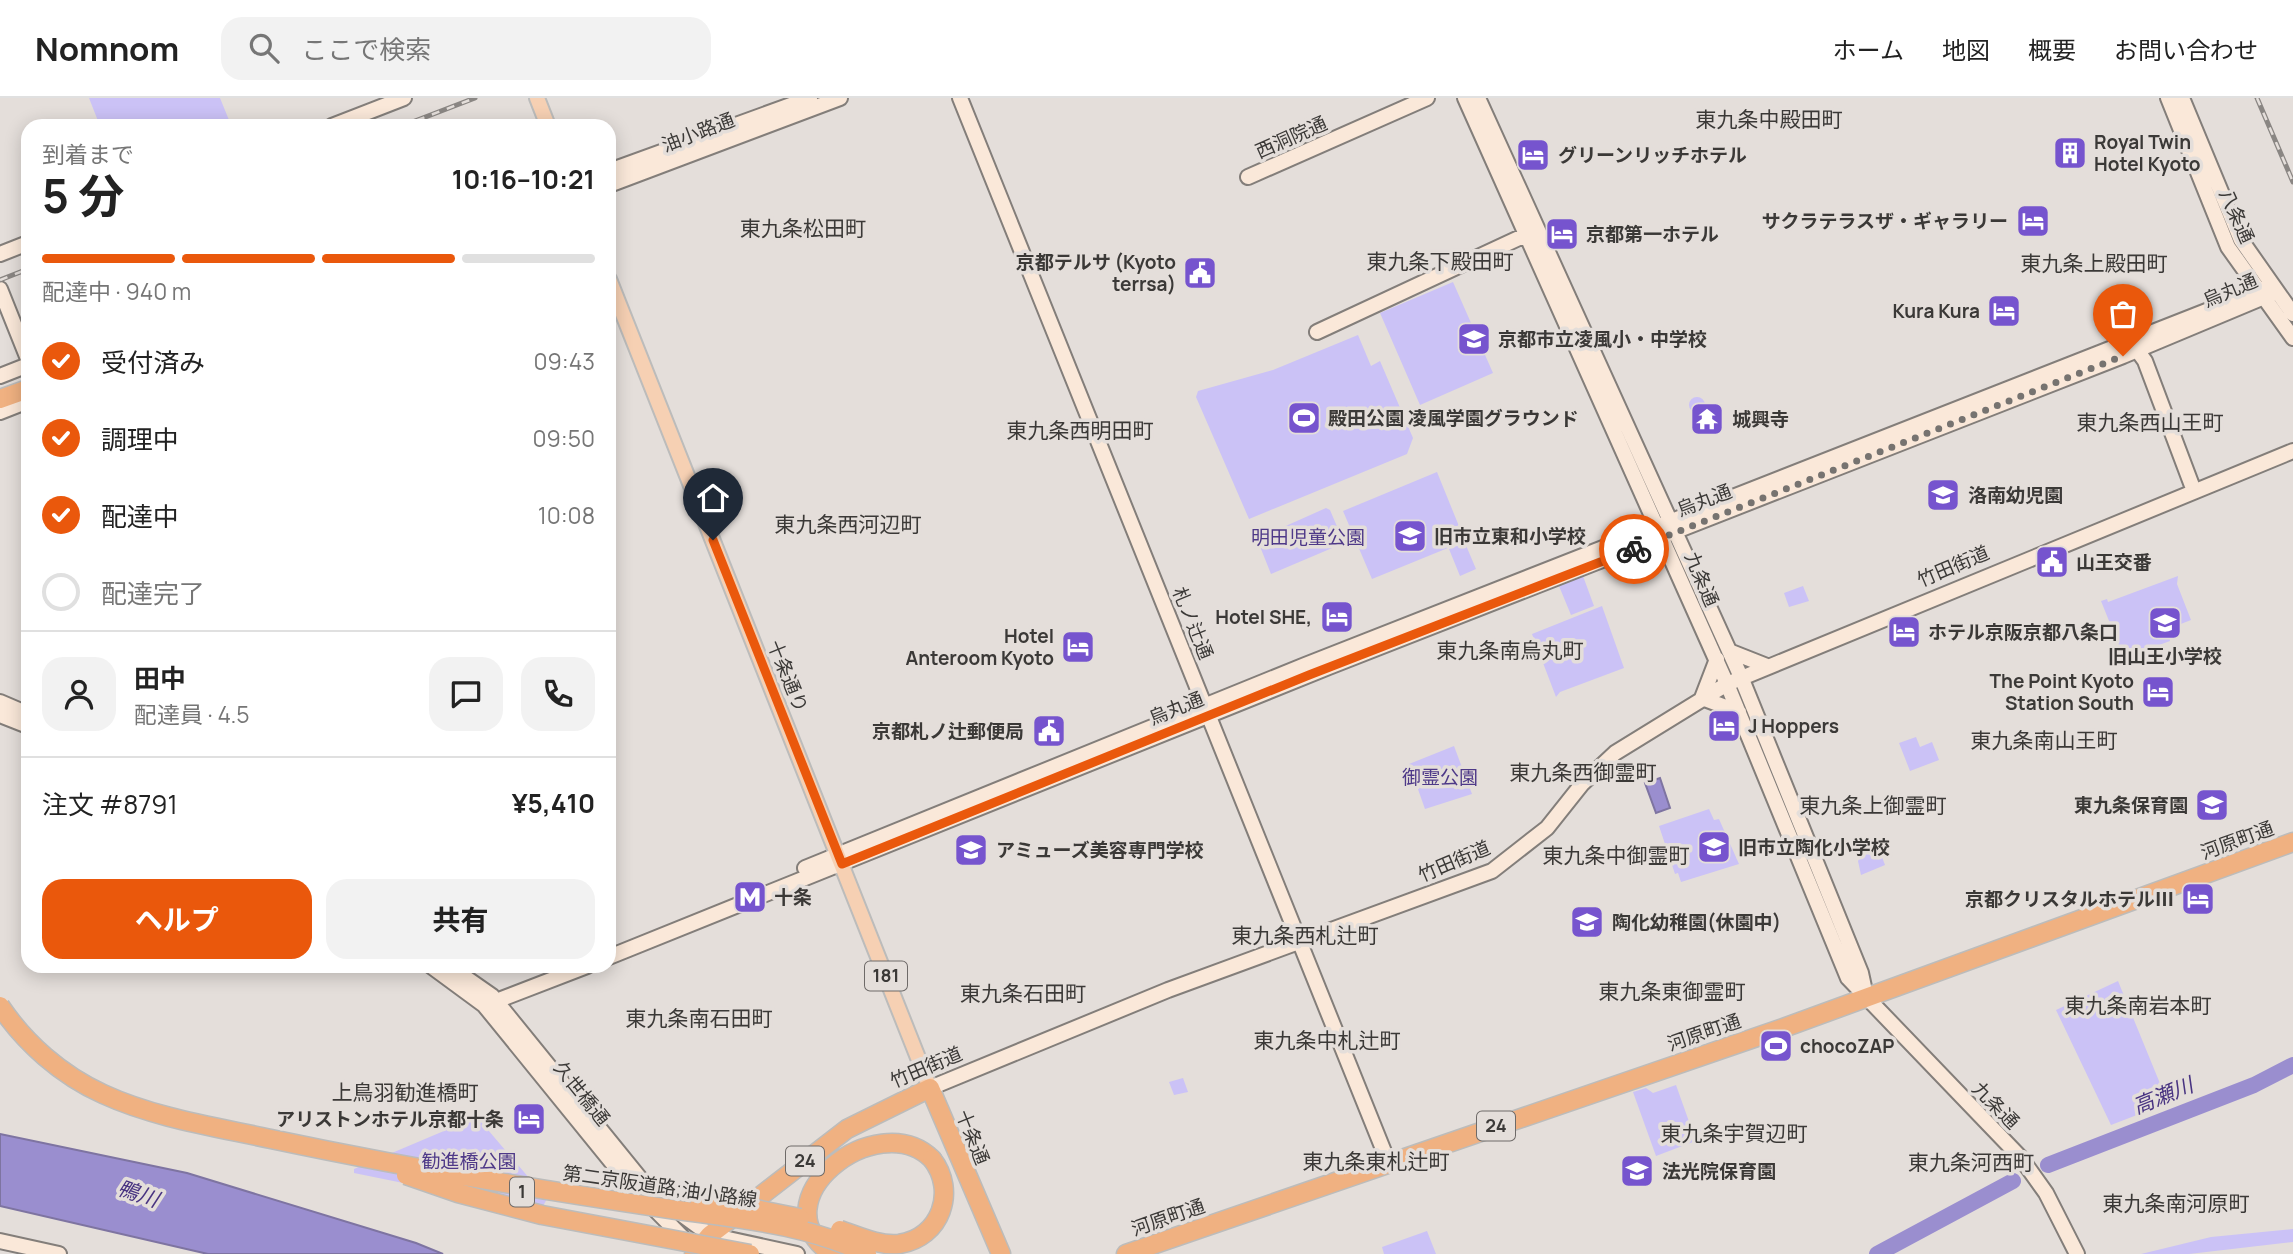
<!DOCTYPE html>
<html lang="ja">
<head>
<meta charset="utf-8">
<style>
	body { margin:0; font-family:Manrope,"Noto Sans JP",sans-serif; background:#f2f2f2; color:#222; height:100vh; display:flex; flex-direction:column; font-size:26px; white-space:nowrap }
	* { box-sizing:border-box; margin:0 }
	p { font-size:23px; color:#767676 }
	.icon { flex:none; width:38px; height:38px; fill:none; stroke:currentColor; stroke-width:2; stroke-linecap:round; stroke-linejoin:round }
	.map { position:relative; flex:1; overflow:hidden }
	.side { position:absolute; left:21px; top:21px; width:595px; height:854px; display:flex; flex-direction:column; background:#fff; border-radius:21px; box-shadow:0 4px 18px #0003 }
	.side>* { flex:none }
	.pin { position:absolute; display:grid; place-items:center; width:60px; height:60px; color:#fff; margin:-72px -30px; border-radius:50% 50% 50% 0; rotate:-45deg; box-shadow:0 0 7px #0007 }
	.pin .icon { rotate:45deg }
	.courier { position:absolute; display:grid; place-items:center; width:70px; height:70px; margin:-35px; border:5px solid #ea580c; border-radius:50%; background:#fff; color:#222; box-shadow:0 2px 9px #0007 }
	.overview em { font-style:normal; font-weight:700 }
	.overview div { display:flex; flex-direction:column-reverse }
	.overview { display:flex; align-items:center; justify-content:space-between; height:119px; padding:0 21px }
	h1 { font-size:46px; font-weight:700; line-height:52px }
	.bar { display:grid; grid-template-columns:repeat(4,1fr); gap:10px 7px; align-content:center; height:84px; padding:0 21px }
	.bar i { height:9px; border-radius:5px; background:#e0e0e0 }
	.bar .on { background:#ea580c }
	.bar p { grid-column:span 4 }
	.line { display:flex; align-items:center; gap:18px; padding:0 21px; border-top:2px solid #e0e0e0 }
	.line div { flex:1 }
	.round { display:grid; place-items:center; flex:none; width:74px; height:74px; border-radius:21px; background:#f2f2f2 }
	ol { padding:0 21px; list-style:none }
	li { display:flex; align-items:center; gap:21px; height:77px }
	li p { margin-inline-start:auto }
	li .icon { padding:7px; border-radius:50%; background:#ea580c; color:#fff; stroke-width:4 }
	li:last-child { color:#767676 }
	li i { width:38px; height:38px; border:4px solid #e0e0e0; border-radius:50% }
	.action { display:flex; gap:14px; margin-top:auto; padding:14px 21px }
	.action a { flex:1; height:80px; border-radius:21px; background:#ea580c; color:#fff; font-size:28px; font-weight:700; line-height:80px; text-align:center }
	.action a+a { background:#f2f2f2; color:#222 }
	header { display:flex; align-items:center; gap:42px; box-sizing:border-box; height:98px; padding:0 35px; background:#fff; border-bottom:2px solid #e0e0e0 }
	header strong { font-size:33px }
	nav { display:flex; gap:38px; margin-inline-start:auto; font-size:24px }
	.search { width:490px; height:63px; background:#f2f2f2; display:flex; align-items:center; gap:18px; box-sizing:border-box; padding:0 24px; border-radius:21px; color:#767676; font-size:26px }
	.map>svg:first-child { display:block }
	.green { fill:#cbc2f6 }
	.water { fill:#9a8ecf; stroke:#7e74a1; stroke-width:2 }
	.lines { fill:none; stroke-linecap:round; stroke-linejoin:round }
	.river { stroke:#9a8ecf; stroke-width:16 }
	.secondary-casing { stroke:#837e7a; stroke-width:18 }
	.primary-casing { stroke:#bcbcbb; stroke-width:18 }
	.highway-casing { stroke:#bcbcbb; stroke-width:21 }
	.secondary { stroke:#fae8d9; stroke-width:14 }
	.primary { stroke:#f6d0b3; stroke-width:14 }
	.highway { stroke:#f0b181; stroke-width:18 }
	.rail-casing { stroke:#8a8683; stroke-width:5 }
	.rail { stroke:#e4deda; stroke-width:2.5; stroke-dasharray:8; stroke-linecap:butt }
	.highway-bridge-casing { stroke:#bcbcbb; stroke-width:21; stroke-linecap:butt }
	.highway-bridge { stroke:#f0b181; stroke-width:18 }
	.done { stroke:#767370; stroke-width:7; stroke-dasharray:0 12.6 }
	.route { stroke:#ea580c; stroke-width:9 }
	.labels { text-anchor:middle; stroke-width:7; stroke-linejoin:round; paint-order:stroke }
	.shield { fill:#e4deda; stroke:#6e6a68; stroke-width:2 }
	.shield-label { font-size:18px; font-weight:bold; fill:#3b3937 }
	.street-label { font-size:19px; fill:#3b3937; stroke:#e4deda }
	.poi-label { font-size:19px; font-weight:bold; fill:#3b3937; stroke:#e4deda; text-anchor:start }
	.park-label { font-size:19px; fill:#4e3988; stroke:#e4deda }
	.neighbourhood-label { font-size:21px; fill:#3b3937; stroke:#e4deda }
	.water-label { font-size:21px; font-style:italic; fill:#483381; stroke:#e4deda }
</style>
</head>
<body>
<header>
<strong>Nomnom</strong>
<div class="search"><svg class="icon" aria-label="search" viewBox="0 0 24 24"><circle cx="10" cy="10" r="6"/><path d="M15 15l6 6"/></svg>ここで検索</div>
<nav><a>ホーム</a><a>地図</a><a>概要</a><a>お問い合わせ</a></nav>
</header>
<div class="map">
<svg width="2293" height="1156" viewBox="0 0 2293 1156">
	<rect width="100%" height="100%" fill="#e4deda"/>
	<path class="green" d="M 89,0 L 220,0 L 231,27 L 100,28 Z
		M 1453,184 L 1493,275 L 1420,307 L 1380,215 Z
		M 1358,237 L 1371,268 L 1380,263 L 1413,340 L 1407,356 L 1249,421 L 1196,299 L 1198,293 L 1273,272 Z
		M1689 307a8 8 0 1 1 16 0a8 8 0 1 1-16 0Z
		M 1437,374 L 1465,443 L 1372,481 L 1343,413 Z
		M 1326,410 L 1330,412 L 1344,445 L 1271,476 L 1259,446 L 1261,439 Z
		M 1465,445 L 1476,471 L 1460,478 L 1449,451 Z
		M 1583,478 L 1594,508 L 1571,517 L 1559,488 Z
		M 2178,478 L 2177,486 L 2191,522 L 2168,531 L 2170,543 L 2124,560 L 2101,503 L 2107,501 L 2108,504 Z
		M 1803,488 L 1809,503 L 1789,509 L 1784,495 Z
		M 1602,508 L 1624,570 L 1560,594 L 1556,599 L 1532,536 Z
		M 1916,639 L 1920,649 L 1932,644 L 1939,662 L 1910,673 L 1899,645 Z
		M 1454,648 L 1472,696 L 1425,711 L 1409,666 Z
		M 1709,711 L 1714,722 L 1719,721 L 1739,766 L 1681,784 L 1678,775 L 1675,776 L 1659,728 Z
		M 1879,751 L 1885,767 L 1861,777 L 1858,763 L 1861,758 Z
		M 2118,883 L 2168,1005 L 2111,1027 L 2056,912 Z
		M 1183,980 L 1188,994 L 1174,997 L 1169,984 Z
		M 1676,987 L 1692,1032 L 1703,1030 L 1706,1039 L 1656,1058 L 1633,994 L 1646,990 L 1653,995 Z
		M 477,1019 L 547,1101 L 540,1113 L 354,1075 L 354,1071 Z
		M 2293,1131 L 2293,1144 L 2189,1156 L 2141,1156 L 2211,1139 Z
		M 1427,1133 L 1436,1156 L 1384,1156 L 1382,1149 Z"/>
	<path class="water" d="M 1660,680 L 1670,710 L 1656,715 L 1645,685 Z
		M 0,1036 L 187,1075 L 416,1145 L 443,1156 L 208,1156 L 0,1108 Z"/>
	<g class="lines">
		<path class="river" d="M 2048,1067 L 2254,987 L 2293,967
			M 1877,1156 L 2013,1083"/>
		<defs>
			<path id="secondary" d="M 960,0 L 1389,1066
				M 1465,0 L 1727,586 L 1848,880 L 2021,1060 L 2046,1095 L 2077,1156
				M 1478,0 L 1741,579 L 1861,875 L 1866,898
				M 2168,0 L 2228,149 L 2293,240
				M 2182,0 L 2241,142 L 2293,216
				M 332,28 L 404,0
				M 609,73 L 810,0
				M 1248,79 L 1427,0
				M 609,87 L 840,0
				M 0,156 L 28,145
				M 0,191 L 28,261
				M 1317,234 L 1536,132
				M 2137,252 L 2145,263 L 2194,393
				M 0,278 L 28,267
				M 0,314 L 28,303
				M 1729,553 L 1767,568
				M 1717,561 L 1702,600 L 1739,614
				M 0,604 L 28,616
				M 0,617 L 28,628
				M 805,770 L 1305,567 L 2265,190
				M 609,859 L 1329,569 L 2123,258 L 2276,194
				M 431,868 L 484,907 L 627,1083 L 689,1146
				M 449,868 L 492,898 L 651,1094 L 710,1137 L 797,1156
				M 491,905 L 587,868
				M 930,990 L 1168,892 L 1492,773 L 1547,730 L 1582,686 L 1615,655 L 1727,586 L 2293,353
				M 0,1143 L 59,1156"/>
			<path id="primary" d="M 537,0 L 548,28
				M 609,181 L 930,990"/>
			<path id="highway" d="M 0,301 L 28,291
				M 694,1156 L 710,1137 L 847,1031 L 930,990 L 1001,1156
				M 832,1156 C 755,1103 877,1007 932,1061
				M 1126,1156 L 1786,929 L 2293,744"/>
		</defs>
		<use href="#secondary" class="secondary-casing"/>
		<use href="#primary" class="primary-casing"/>
		<use href="#highway" class="highway-casing"/>
		<use href="#secondary" class="secondary"/>
		<use href="#primary" class="primary"/>
		<use href="#highway" class="highway"/>
		<defs>
			<path id="rail" d="M 2257,0 L 2293,84
				M 402,28 L 475,0
				M 0,182 L 28,171"/>
		</defs>
		<use href="#rail" class="rail-casing"/>
		<use href="#rail" class="rail"/>
		<defs>
			<path id="highway-bridge" d="M 0,908 C 25,945 61,977 103,996 C 155,1020 216,1029 271,1041 C 399,1068 528,1090 657,1109 C 728,1120 802,1124 867,1156
				M 406,1077 L 458,1095 L 542,1117 L 750,1156
				M 700,1105 L 745,1109 L 800,1120
				M 840,1132 C 858,1138 879,1148 899,1146 C 941,1140 957,1093 932,1061"/>
		</defs>
		<use href="#highway-bridge" class="highway-bridge-casing"/>
		<use href="#highway-bridge" class="highway-bridge"/>
	</g>
	<g class="lines">
		<path class="done" d="M 1634,451 L 2123,258"/>
		<path class="route" d="M 713,442 L 842,766 L 1309,577 L 1634,451"/>
	</g>
	<defs>
		<symbol id="building-square" viewBox="-11 -11 22 22"><rect x="-9" y="-9" width="18" height="18" rx="4" fill="#7654ce" stroke="#e4deda"/><path d="M-4-6H4V6H1V3H-1V6H-4ZM-2.5-4.3h1.7v1.8h-1.7ZM.8-4.3h1.7v1.8H.8ZM-2.5-1h1.7V.8h-1.7ZM.8-1h1.7V.8H.8Z" fill="#fff"/></symbol>
		<symbol id="hotel-square" viewBox="-11 -11 22 22"><rect x="-9" y="-9" width="18" height="18" rx="4" fill="#7654ce" stroke="#e4deda"/><path d="M-6-4.5h1.5V1H6V5H4.5V3h-9V5H-6ZM-4 0a1.8 1.8 0 1 1 3.6 0ZM.5 0V-2.5h3Q6-2.5 6 0Z" fill="#fff"/></symbol>
		<symbol id="civic-square" viewBox="-11 -11 22 22"><rect x="-9" y="-9" width="18" height="18" rx="4" fill="#7654ce" stroke="#e4deda"/><path d="M-.6-6.5H3V-4.5H.6V-3L4-1V1h2V6H-6V1h2V-1L-.6-3ZM-1.2 2.5V6h2.4V2.5Z" fill="#fff"/></symbol>
		<symbol id="school-square" viewBox="-11 -11 22 22"><rect x="-9" y="-9" width="18" height="18" rx="4" fill="#7654ce" stroke="#e4deda"/><path d="M0-5L7-2L0 1L-7-2ZM-4 1L0 2.5L4 1V4Q0 6-4 4Z" fill="#fff"/></symbol>
		<symbol id="stadium-square" viewBox="-11 -11 22 22"><rect x="-9" y="-9" width="18" height="18" rx="4" fill="#7654ce" stroke="#e4deda"/><path d="M0-5a6.5 5 0 1 0 0 10a6.5 5 0 1 0 0-10ZM-3.5-1.8h7v3.6h-7Z" fill="#fff"/></symbol>
		<symbol id="temple-square" viewBox="-11 -11 22 22"><rect x="-9" y="-9" width="18" height="18" rx="4" fill="#7654ce" stroke="#e4deda"/><path d="M0-6L5-2H3V0L6.5 2.5H4V6H1.5V3h-3V6H-4V2.5H-6.5L-3 0V-2H-5Z" fill="#fff"/></symbol>
		<symbol id="university-square" viewBox="-11 -11 22 22"><rect x="-9" y="-9" width="18" height="18" rx="4" fill="#7654ce" stroke="#e4deda"/><path d="M0-5L7-2L0 1L-7-2ZM-4 1L0 2.5L4 1V4Q0 6-4 4Z" fill="#fff"/></symbol>
		<symbol id="metro-square" viewBox="-11 -11 22 22"><rect x="-9" y="-9" width="18" height="18" rx="4" fill="#7654ce" stroke="#e4deda"/><path d="M-5.5 5V-5H-3L0 0L3-5H5.5V5H3V-.5L0 4L-3-.5V5Z" fill="#fff"/></symbol>
	</defs>
	<g fill-rule="evenodd">
		<use href="#building-square" x="2051" y="36" width="38" height="38"/>
		<use href="#hotel-square" x="1514" y="38" width="38" height="38"/>
		<use href="#hotel-square" x="2014" y="104" width="38" height="38"/>
		<use href="#hotel-square" x="1543" y="117" width="38" height="38"/>
		<use href="#civic-square" x="1181" y="156" width="38" height="38"/>
		<use href="#hotel-square" x="1985" y="194" width="38" height="38"/>
		<use href="#school-square" x="1455" y="222" width="38" height="38"/>
		<use href="#stadium-square" x="1285" y="301" width="38" height="38"/>
		<use href="#temple-square" x="1688" y="302" width="38" height="38"/>
		<use href="#school-square" x="1924" y="378" width="38" height="38"/>
		<use href="#school-square" x="1391" y="419" width="38" height="38"/>
		<use href="#civic-square" x="2033" y="445" width="38" height="38"/>
		<use href="#hotel-square" x="1318" y="500" width="38" height="38"/>
		<use href="#school-square" x="2146" y="506" width="38" height="38"/>
		<use href="#hotel-square" x="1885" y="515" width="38" height="38"/>
		<use href="#hotel-square" x="1059" y="530" width="38" height="38"/>
		<use href="#hotel-square" x="2139" y="575" width="38" height="38"/>
		<use href="#hotel-square" x="1705" y="609" width="38" height="38"/>
		<use href="#civic-square" x="1030" y="614" width="38" height="38"/>
		<use href="#school-square" x="2193" y="688" width="38" height="38"/>
		<use href="#school-square" x="1695" y="730" width="38" height="38"/>
		<use href="#university-square" x="952" y="733" width="38" height="38"/>
		<use href="#metro-square" x="731" y="780" width="38" height="38"/>
		<use href="#hotel-square" x="2179" y="782" width="38" height="38"/>
		<use href="#school-square" x="1568" y="805" width="38" height="38"/>
		<use href="#stadium-square" x="1757" y="929" width="38" height="38"/>
		<use href="#hotel-square" x="510" y="1002" width="38" height="38"/>
		<use href="#school-square" x="1618" y="1054" width="38" height="38"/>
	</g>
	<g class="labels">
		<g class="shield">
			<rect x="865" y="863.5" width="42" height="29" rx="5"/>
			<rect x="1477" y="1013.5" width="38" height="29" rx="5"/>
			<rect x="786" y="1048.5" width="38" height="29" rx="5"/>
			<rect x="510" y="1079.5" width="24" height="29" rx="5"/>
		</g>
		<g class="shield-label">
			<text x="886" y="884">181</text>
			<text x="1496" y="1034">24</text>
			<text x="805" y="1069">24</text>
			<text x="522" y="1100">1</text>
		</g>
		<g class="street-label">
			<text transform="translate(698 34) rotate(-21)" y="7">油小路通</text>
			<text transform="translate(1291 39) rotate(-24)" y="7">西洞院通</text>
			<text transform="translate(2237 118) rotate(66)" y="7">八条通</text>
			<text transform="translate(2230 192) rotate(-23)" y="7">烏丸通</text>
			<text transform="translate(1704 402) rotate(-21)" y="7">烏丸通</text>
			<text transform="translate(1953 468) rotate(-23)" y="7">竹田街道</text>
			<text transform="translate(1702 481) rotate(67)" y="7">九条通</text>
			<text transform="translate(1193 525) rotate(68)" y="7">札ノ辻通</text>
			<text transform="translate(788 578) rotate(68)" y="7">十条通り</text>
			<text transform="translate(1176 610) rotate(-22)" y="7">烏丸通</text>
			<text transform="translate(2237 742) rotate(-20)" y="7">河原町通</text>
			<text transform="translate(1454 763) rotate(-23)" y="7">竹田街道</text>
			<text transform="translate(1704 934) rotate(-19)" y="7">河原町通</text>
			<text transform="translate(926 969) rotate(-23)" y="7">竹田街道</text>
			<text transform="translate(582 995) rotate(51)" y="7">久世橋通</text>
			<text transform="translate(1996 1007) rotate(45)" y="7">九条通</text>
			<text transform="translate(973 1039) rotate(68)" y="7">十条通</text>
			<text transform="translate(660 1088) rotate(8)" y="7">第二京阪道路;油小路線</text>
			<text transform="translate(1168 1119) rotate(-19)" y="7">河原町通</text>
		</g>
		<g class="poi-label">
			<text x="2094" y="51">Royal Twin<tspan x="2094" dy="22">Hotel Kyoto</tspan></text>
			<text x="1558" y="64">グリーンリッチホテル</text>
			<text x="2008" y="130" text-anchor="end">サクラテラスザ・ギャラリー</text>
			<text x="1586" y="143">京都第一ホテル</text>
			<text x="1176" y="171" text-anchor="end">京都テルサ (Kyoto<tspan x="1176" dy="22">terrsa)</tspan></text>
			<text x="1980" y="220" text-anchor="end">Kura Kura</text>
			<text x="1498" y="248">京都市立凌風小・中学校</text>
			<text x="1328" y="327">殿田公園 凌風学園グラウンド</text>
			<text x="1732" y="328">城興寺</text>
			<text x="1968" y="404">洛南幼児園</text>
			<text x="1434" y="445">旧市立東和小学校</text>
			<text x="2076" y="471">山王交番</text>
			<text x="1312" y="526" text-anchor="end">Hotel SHE,</text>
			<text x="1928" y="541">ホテル京阪京都八条口</text>
			<text x="1054" y="545" text-anchor="end">Hotel<tspan x="1054" dy="22">Anteroom Kyoto</tspan></text>
			<text x="2165" y="565" text-anchor="middle">旧山王小学校</text>
			<text x="2134" y="590" text-anchor="end">The Point Kyoto<tspan x="2134" dy="22">Station South</tspan></text>
			<text x="1748" y="635">J Hoppers</text>
			<text x="1024" y="640" text-anchor="end">京都札ノ辻郵便局</text>
			<text x="2188" y="714" text-anchor="end">東九条保育園</text>
			<text x="1738" y="756">旧市立陶化小学校</text>
			<text x="996" y="759">アミューズ美容専門学校</text>
			<text x="774" y="806">十条</text>
			<text x="2174" y="808" text-anchor="end">京都クリスタルホテルⅢ</text>
			<text x="1612" y="831">陶化幼稚園(休園中)</text>
			<text x="1800" y="955">chocoZAP</text>
			<text x="504" y="1028" text-anchor="end">アリストンホテル京都十条</text>
			<text x="1662" y="1080">法光院保育園</text>
		</g>
		<g class="park-label">
			<text x="1308" y="446">明田児童公園</text>
			<text x="1440" y="686">御霊公園</text>
			<text x="469" y="1070">勧進橋公園</text>
		</g>
		<g class="neighbourhood-label">
			<text x="1769" y="29">東九条中殿田町</text>
			<text x="803" y="138">東九条松田町</text>
			<text x="1440" y="171">東九条下殿田町</text>
			<text x="2094" y="173">東九条上殿田町</text>
			<text x="2150" y="332">東九条西山王町</text>
			<text x="1080" y="340">東九条西明田町</text>
			<text x="848" y="434">東九条西河辺町</text>
			<text x="1510" y="560">東九条南烏丸町</text>
			<text x="2044" y="650">東九条南山王町</text>
			<text x="1583" y="682">東九条西御霊町</text>
			<text x="1873" y="715">東九条上御霊町</text>
			<text x="1616" y="765">東九条中御霊町</text>
			<text x="1305" y="845">東九条西札辻町</text>
			<text x="1672" y="901">東九条東御霊町</text>
			<text x="1023" y="903">東九条石田町</text>
			<text x="2138" y="915">東九条南岩本町</text>
			<text x="699" y="928">東九条南石田町</text>
			<text x="1327" y="950">東九条中札辻町</text>
			<text x="405" y="1002">上鳥羽勧進橋町</text>
			<text x="1734" y="1043">東九条宇賀辺町</text>
			<text x="1376" y="1071">東九条東札辻町</text>
			<text x="1971" y="1072">東九条河西町</text>
			<text x="2176" y="1113">東九条南河原町</text>
		</g>
		<g class="water-label">
			<text transform="translate(2163 998) rotate(-22)" y="7">高瀬川</text>
			<text transform="translate(138 1096) rotate(19)" y="7">鴨川</text>
		</g>
	</g>
</svg>
<div class="pin" style="left:2123px;top:258px;background:#ea580c"><svg class="icon" aria-label="bag" viewBox="0 0 24 24"><path d="M5 8h14l-1 12H6zM9 8a3 3 0 0 1 6 0"/></svg></div>
<div class="pin" style="left:713px;top:442px;background:#1f2937"><svg class="icon" aria-label="home" viewBox="0 0 24 24"><path d="M3 11l9-7 9 7M6 9v11h12V9"/></svg></div>
<div class="courier" style="left:1634px;top:451px"><svg class="icon" aria-label="bike" viewBox="0 0 24 24"><circle cx="6" cy="16" r="4"/><circle cx="18" cy="16" r="4"/><path d="M6 16l4-8h5l3 8M10 8l3 8H6M13 5h3"/></svg></div>
<section class="side">
<div class="overview"><div><h1>5 分</h1><p>到着まで</p></div><em>10:16–10:21</em></div>
<div class="bar"><i class="on"></i><i class="on"></i><i class="on"></i><i></i><p>配達中 · 940 m</p></div>
<ol>
<li><svg class="icon" aria-label="check" viewBox="0 0 24 24"><path d="M5 12l5 5 9-10"/></svg>受付済み<p>09:43</p></li>
<li><svg class="icon" aria-label="check" viewBox="0 0 24 24"><path d="M5 12l5 5 9-10"/></svg>調理中<p>09:50</p></li>
<li><svg class="icon" aria-label="check" viewBox="0 0 24 24"><path d="M5 12l5 5 9-10"/></svg>配達中<p>10:08</p></li>
<li><i></i>配達完了</li>
</ol>
<div class="line" style="height:126px"><a class="round"><svg class="icon" aria-label="person" viewBox="0 0 24 24"><circle cx="12" cy="8" r="4"/><path d="M4 21q1-7 8-7t8 7"/></svg></a><div><b>田中</b><p>配達員 · 4.5</p></div><a class="round"><svg class="icon" aria-label="chat" viewBox="0 0 24 24"><path d="M4 5h16v11H9l-5 4z"/></svg></a><a class="round"><svg class="icon" aria-label="phone" viewBox="0 0 24 24"><path d="M5 4h4l2 5-3 2q2 4 5 5l2-3 5 2v4C11 20 4 13 5 4z"/></svg></a></div>
<div class="line" style="height:91px"><div>注文 #8791</div><b>¥5,410</b></div>
<div class="action"><a>ヘルプ</a><a>共有</a></div>
</section>
</div>
</body>
</html>
